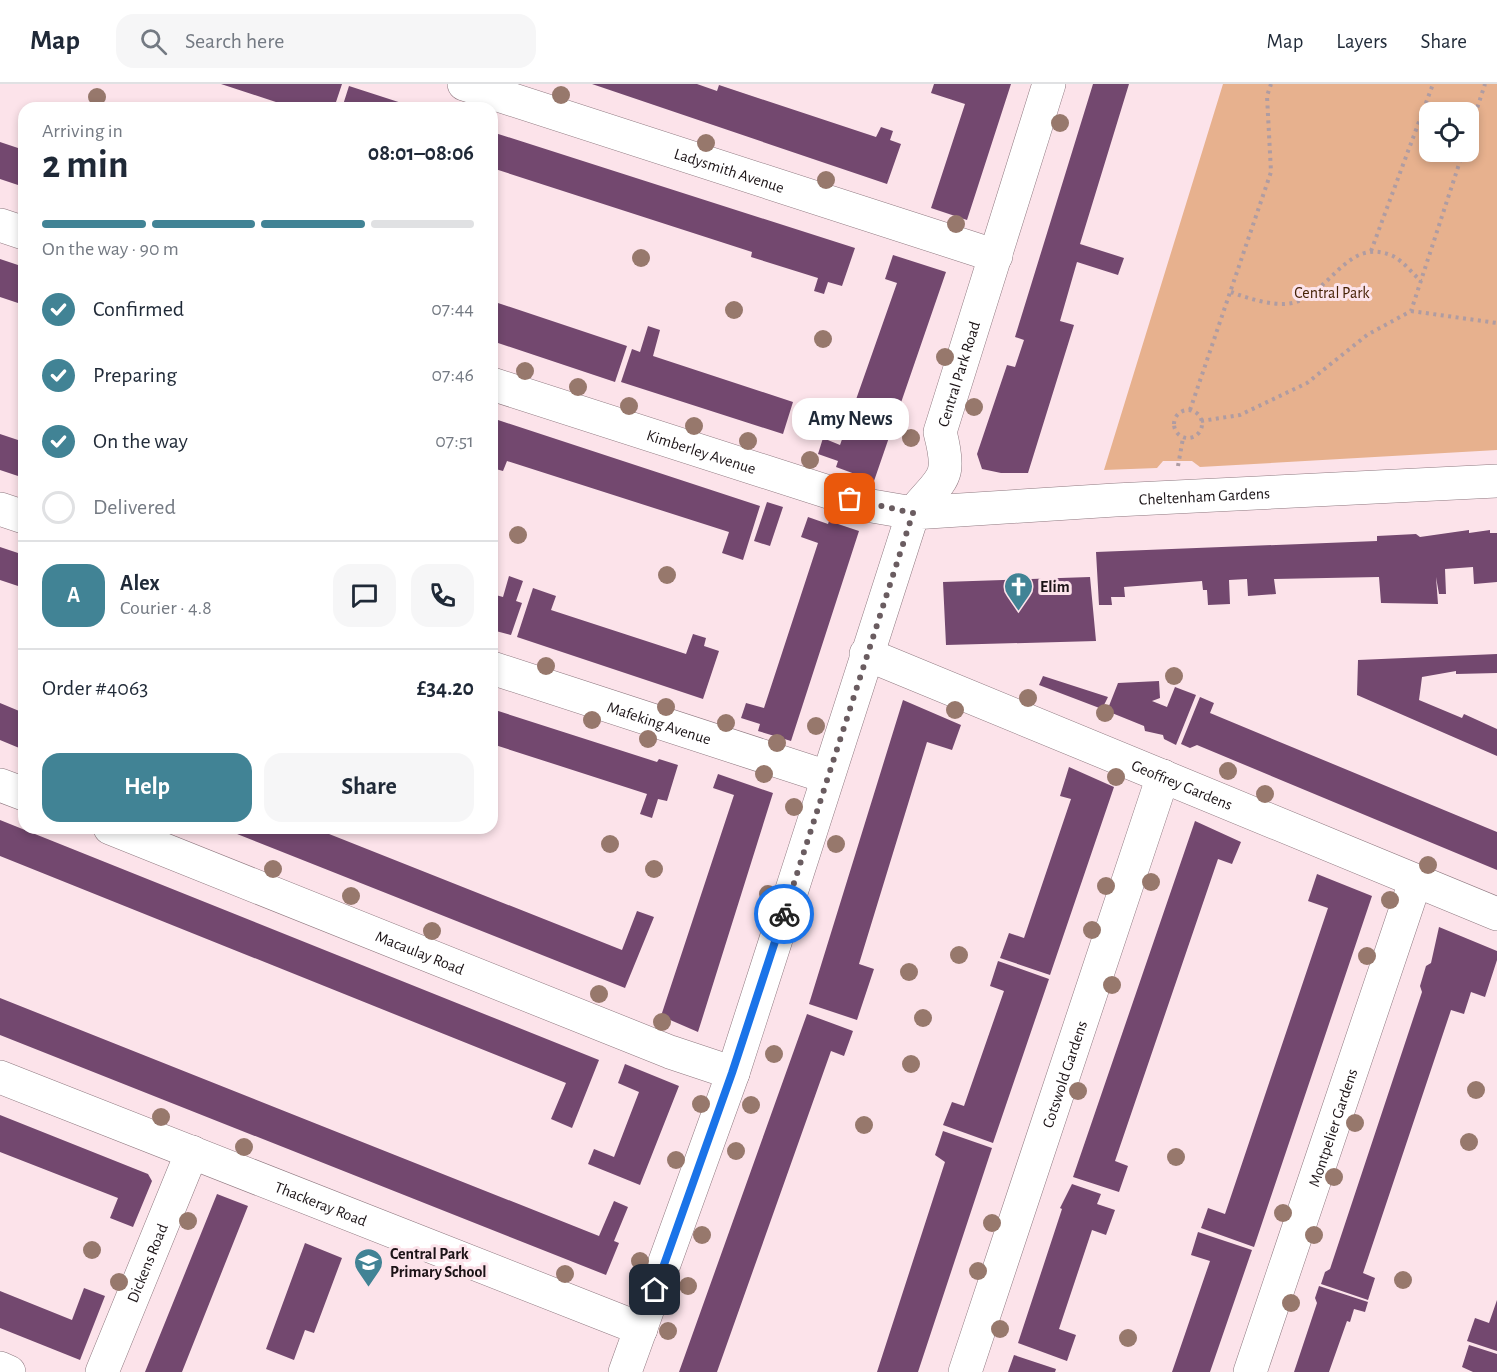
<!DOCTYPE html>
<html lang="en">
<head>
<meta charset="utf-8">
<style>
	body { margin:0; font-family:"Alegreya Sans",sans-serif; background:#f6f6f7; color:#1f2937; height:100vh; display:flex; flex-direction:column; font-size:22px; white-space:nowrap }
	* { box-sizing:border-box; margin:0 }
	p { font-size:20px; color:#747a83 }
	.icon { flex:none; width:33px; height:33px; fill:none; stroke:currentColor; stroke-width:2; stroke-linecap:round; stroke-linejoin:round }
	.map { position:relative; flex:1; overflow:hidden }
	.panel { position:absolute; left:18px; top:18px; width:480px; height:732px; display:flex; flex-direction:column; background:#fff; border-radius:18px; box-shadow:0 3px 9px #0003 }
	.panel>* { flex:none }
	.fabs { position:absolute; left:1419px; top:18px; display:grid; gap:12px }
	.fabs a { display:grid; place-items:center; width:60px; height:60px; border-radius:12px; background:#fff; box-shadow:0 3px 9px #0003; font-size:30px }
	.pin { position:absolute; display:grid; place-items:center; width:51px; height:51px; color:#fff; margin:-26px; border-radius:12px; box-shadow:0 3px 9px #0006 }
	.courier { position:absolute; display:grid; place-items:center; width:60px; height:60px; margin:-30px; border:4px solid #1a73e8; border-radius:50%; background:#fff; color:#222; box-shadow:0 2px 8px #0007 }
	.bubble { position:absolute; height:42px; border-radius:18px; background:#fff; box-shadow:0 3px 9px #0003; font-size:20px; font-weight:600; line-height:42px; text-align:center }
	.overview em { font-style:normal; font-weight:600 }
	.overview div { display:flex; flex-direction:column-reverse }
	.overview { display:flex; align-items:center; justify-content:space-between; height:102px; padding:0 24px }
	h1 { font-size:39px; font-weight:600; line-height:45px }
	.bar { display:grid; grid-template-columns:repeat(4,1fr); gap:9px 6px; align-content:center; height:72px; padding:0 24px }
	.bar i { height:8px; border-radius:4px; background:#e0e1e3 }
	.bar .active { background:#418395 }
	.bar p { grid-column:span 4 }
	.line { display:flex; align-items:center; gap:15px; padding:0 24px; border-top:2px solid #e0e1e3 }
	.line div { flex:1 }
	.round { display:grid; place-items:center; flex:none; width:63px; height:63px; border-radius:18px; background:#f6f6f7 }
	ol { padding:0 24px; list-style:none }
	li { display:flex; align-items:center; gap:18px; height:66px }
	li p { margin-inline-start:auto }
	li .icon { padding:6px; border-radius:50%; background:#418395; color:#fff; stroke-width:4 }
	li:last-child { color:#747a83 }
	li i { width:33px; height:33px; border:3px solid #e0e1e3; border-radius:50% }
	.action { display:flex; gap:12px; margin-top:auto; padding:12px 24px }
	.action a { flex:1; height:69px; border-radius:18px; background:#418395; color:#fff; font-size:24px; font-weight:600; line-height:69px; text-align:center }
	.action a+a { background:#f6f6f7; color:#1f2937 }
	header { display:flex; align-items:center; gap:36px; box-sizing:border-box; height:84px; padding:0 30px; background:#fff; border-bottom:2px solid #e0e1e3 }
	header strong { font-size:28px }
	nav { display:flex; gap:33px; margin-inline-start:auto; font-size:21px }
	.search { width:420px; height:54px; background:#f6f6f7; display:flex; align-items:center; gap:15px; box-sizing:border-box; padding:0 21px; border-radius:18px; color:#747a83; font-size:22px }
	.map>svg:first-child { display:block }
	.green { fill:#e7b18e; fill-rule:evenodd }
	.building { fill:#73486f }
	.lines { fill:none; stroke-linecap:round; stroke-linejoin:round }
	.street-casing { stroke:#8f7980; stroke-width:34 }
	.secondary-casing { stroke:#8f7980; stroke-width:34 }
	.path { stroke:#af9ca2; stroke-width:4; stroke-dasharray:3 4.5; stroke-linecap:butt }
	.street { stroke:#fff; stroke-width:33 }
	.secondary { stroke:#fff; stroke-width:33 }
	.tree { fill:#97786c }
	.done { stroke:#6a5c60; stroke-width:6; stroke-dasharray:0 10.8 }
	.route { stroke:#1a73e8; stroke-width:8 }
	.labels { text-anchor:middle; stroke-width:6; stroke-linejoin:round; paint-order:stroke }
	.street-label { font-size:16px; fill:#1b1316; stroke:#fce3ea }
	.park-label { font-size:16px; fill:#452105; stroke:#fce3ea }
	.poi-label { font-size:16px; font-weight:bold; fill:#1b1316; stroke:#fce3ea; text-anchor:start }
</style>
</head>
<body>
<header>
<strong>Map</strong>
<div class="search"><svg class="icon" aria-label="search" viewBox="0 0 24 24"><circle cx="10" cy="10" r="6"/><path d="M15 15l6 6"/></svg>Search here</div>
<nav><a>Map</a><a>Layers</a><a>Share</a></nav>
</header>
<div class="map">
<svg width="1497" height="1288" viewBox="0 0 1497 1288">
	<rect width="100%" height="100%" fill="#fce3ea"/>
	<path class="green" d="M 1223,0 L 1497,0 L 1497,366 L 1200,383 L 1192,377 L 1163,377 L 1157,384 L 1104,386 ZM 1468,28 L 1468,68 L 1430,68 L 1430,28 Z"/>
	<path class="building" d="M 221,0 L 342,0 L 334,24 L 294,24 Z
		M 592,0 L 697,0 L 717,7 L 719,1 L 876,53 L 881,43 L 893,47 L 890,56 L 901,60 L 887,100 Z
		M 934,0 L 1011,0 L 967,136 L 931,124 L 965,20 L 931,9 Z
		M 1093,0 L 1129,0 L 1080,160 L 1124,174 L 1118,191 L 1077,178 L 1060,237 L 1074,241 L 1028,389 L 1001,389 L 982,385 L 977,370 L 1007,281 L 1015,283 L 1024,256 L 1015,253 Z
		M 349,2 L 417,24 L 342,24 Z
		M 492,48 L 855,164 L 842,202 L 828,198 L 824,210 L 814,207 L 818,194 L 751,173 L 752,168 L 492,84 Z
		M 0,58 L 24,66 L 24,103 L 0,95 Z
		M 893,171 L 946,188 L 874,397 L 836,383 L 838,377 L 818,370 L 823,354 L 840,361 L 897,199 L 885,195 Z
		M 0,175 L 24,183 L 24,221 L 0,213 Z
		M 492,217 L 627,262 L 615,298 L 492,257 Z
		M 648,242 L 660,246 L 653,272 L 793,318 L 783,350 L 621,298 L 632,265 L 640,268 Z
		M 495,335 L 760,422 L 743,476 L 722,469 L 729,448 L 507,377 L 503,387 L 492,384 L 492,345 Z
		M 0,350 L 24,358 L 24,394 L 0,386 Z
		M 767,418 L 783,423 L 770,462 L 754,457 Z
		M 808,433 L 828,440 L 829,437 L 859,447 L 791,657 L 758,647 L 760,640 L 741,634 L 746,619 L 764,624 L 818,459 L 801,453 Z
		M 1469,446 L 1469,449 L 1490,446 L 1490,449 L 1497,449 L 1497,498 L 1474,500 L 1473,483 L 1445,485 L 1446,510 L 1439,510 L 1436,493 L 1438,520 L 1381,519 L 1379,493 L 1274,495 L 1276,510 L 1248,512 L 1247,495 L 1229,496 L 1230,520 L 1208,521 L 1207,506 L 1203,506 L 1202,497 L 1124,503 L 1125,513 L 1111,513 L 1112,521 L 1099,521 L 1096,468 L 1377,457 L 1377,452 L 1416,450 L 1420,453 Z
		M 0,463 L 24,471 L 24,504 L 0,496 Z
		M 509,492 L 523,497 L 516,517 L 522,519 L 511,551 L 492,546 L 492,510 L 503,513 Z
		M 1090,493 L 1096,557 L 946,561 L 943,498 Z
		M 533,504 L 556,512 L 551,526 L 686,570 L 693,550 L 706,554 L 704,562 L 719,567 L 703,615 L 517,553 Z
		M 1497,570 L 1497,589 L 1456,590 L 1456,587 L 1422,593 L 1419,616 L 1462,634 L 1464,630 L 1497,645 L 1497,672 L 1357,611 L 1358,576 Z
		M 1043,592 L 1108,613 L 1102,625 L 1039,601 Z
		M 1159,597 L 1160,614 L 1152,617 L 1167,623 L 1175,603 L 1196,611 L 1176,661 L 1164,655 L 1163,651 L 1145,647 L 1144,642 L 1107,627 L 1118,599 Z
		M 1200,613 L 1214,619 L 1210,629 L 1497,748 L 1497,786 L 1197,661 L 1190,664 L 1181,660 Z
		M 903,616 L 961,641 L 952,666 L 927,658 L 859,880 L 874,885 L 857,936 L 809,920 Z
		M 0,619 L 24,629 L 24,666 L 0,656 Z
		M 492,625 L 657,678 L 659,675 L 678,681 L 667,717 L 658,715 L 652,734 L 640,730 L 647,710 L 492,660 Z
		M 1069,683 L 1114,703 L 1050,891 L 1000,874 L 1009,849 L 1024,854 L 1071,715 L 1060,712 Z
		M 718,690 L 773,709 L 698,948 L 661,932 L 734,711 L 713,704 Z
		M 0,736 L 599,976 L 572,1044 L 551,1035 L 566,999 L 0,772 Z
		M 1195,737 L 1241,758 L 1232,780 L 1218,775 L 1115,1077 L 1128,1082 L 1119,1108 L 1073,1093 Z
		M 222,744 L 314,744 L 622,866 L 637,827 L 654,833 L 625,904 Z
		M 1317,790 L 1372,812 L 1254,1163 L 1201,1144 L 1208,1124 L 1225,1130 L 1328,824 L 1308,817 Z
		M 1439,843 L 1497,867 L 1497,876 L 1485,913 L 1471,908 L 1464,930 L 1451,926 L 1363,1189 L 1375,1194 L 1368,1216 L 1321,1200 L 1325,1188 L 1330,1185 L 1332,1179 L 1422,908 L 1420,902 L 1426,882 L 1431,879 Z
		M 998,877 L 1049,895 L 993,1059 L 943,1041 L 952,1018 L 964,1022 L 1004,907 L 990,902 Z
		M 0,914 L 599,1152 L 614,1117 L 628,1123 L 614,1157 L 619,1159 L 606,1191 L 0,951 Z
		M 807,930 L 853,947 L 844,972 L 831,967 L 717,1288 L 679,1288 Z
		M 625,980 L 679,1002 L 640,1101 L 588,1080 L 594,1065 L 614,1073 L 639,1008 L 618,999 Z
		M 0,1031 L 148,1090 L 152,1097 L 133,1143 L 110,1134 L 118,1114 L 0,1068 Z
		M 943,1047 L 992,1064 L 918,1288 L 877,1288 L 945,1078 L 935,1071 Z
		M 1072,1100 L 1101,1110 L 1097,1120 L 1115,1126 L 1106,1151 L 1092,1146 L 1059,1245 L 1076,1251 L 1067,1277 L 1018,1259 L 1062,1125 L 1060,1124 Z
		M 217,1110 L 248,1122 L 182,1288 L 145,1288 Z
		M 1198,1148 L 1252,1166 L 1210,1288 L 1172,1288 L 1210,1177 L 1191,1171 Z
		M 305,1159 L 342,1174 L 314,1249 L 305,1246 L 294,1276 L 266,1265 Z
		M 1319,1202 L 1368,1218 L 1365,1228 L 1354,1225 L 1350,1238 L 1347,1237 L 1329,1288 L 1294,1288 L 1317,1219 L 1315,1214 Z
		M 84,1204 L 105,1212 L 80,1276 L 0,1244 L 0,1207 L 72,1236 Z
		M 1497,1216 L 1497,1267 L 1467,1257 L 1475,1234 L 1489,1239 Z
		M 1469,1261 L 1497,1270 L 1497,1288 L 1473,1288 L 1462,1283 Z
		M 1014,1271 L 1056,1285 L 1055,1288 L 1008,1288 Z"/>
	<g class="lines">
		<defs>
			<g id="street">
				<path id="s1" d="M 464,0 L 996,172"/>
				<path d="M 0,141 L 24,149"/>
				<path id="s2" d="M 492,300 L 872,422 L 913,429 C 941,393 953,398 940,348 L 1049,0"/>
				<path d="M 0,425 L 24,433"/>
				<path id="s3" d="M 866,570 L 1497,830"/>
				<path id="s4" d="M 492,584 L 827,693"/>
				<path d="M 0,701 L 24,710"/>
				<path id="s5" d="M 110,744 L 670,968 L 733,989"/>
				<path id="s6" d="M 0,993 L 641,1245"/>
				<path d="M 0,1284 L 9,1288"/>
				<path id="s7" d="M 102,1288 L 192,1068"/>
				<path id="s8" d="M 965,1288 L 1163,692"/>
				<path id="s9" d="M 1250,1288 L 1415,798"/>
			</g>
			<g id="secondary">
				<path id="s10" d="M 625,1288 L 733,989 L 913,429 L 1115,416 L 1497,397"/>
			</g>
		</defs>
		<use href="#street" class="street-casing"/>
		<use href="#secondary" class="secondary-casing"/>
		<path class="path" d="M 1468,52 L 1485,0
			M 1371,167 L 1433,0
			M 1231,208 C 1250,215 1280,225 1299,217 C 1334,202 1350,153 1393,172 C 1403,177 1413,190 1421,197
			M 1411,227 L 1497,239
			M1174 340a14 14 0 1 1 28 0a14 14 0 1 1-28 0Z
			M 1190,326 L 1271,88 L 1267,12 L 1271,0
			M 1201,337 L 1240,331 L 1307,299 L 1367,251 L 1411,227 L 1463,68
			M 1178,382 L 1183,354"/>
		<use href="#street" class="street"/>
		<use href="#secondary" class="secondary"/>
	</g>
	<g class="tree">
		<circle cx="561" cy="11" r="9"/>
		<circle cx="97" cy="13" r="9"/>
		<circle cx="1060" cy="39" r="9"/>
		<circle cx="706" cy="59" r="9"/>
		<circle cx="826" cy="96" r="9"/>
		<circle cx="956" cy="140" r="9"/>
		<circle cx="641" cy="174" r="9"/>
		<circle cx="734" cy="226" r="9"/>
		<circle cx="823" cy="255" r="9"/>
		<circle cx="945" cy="273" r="9"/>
		<circle cx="525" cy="287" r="9"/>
		<circle cx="578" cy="303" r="9"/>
		<circle cx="629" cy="322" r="9"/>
		<circle cx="974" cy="323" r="9"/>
		<circle cx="694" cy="342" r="9"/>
		<circle cx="911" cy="354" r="9"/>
		<circle cx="748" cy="357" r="9"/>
		<circle cx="810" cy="376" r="9"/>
		<circle cx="518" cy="451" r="9"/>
		<circle cx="667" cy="491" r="9"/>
		<circle cx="546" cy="582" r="9"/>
		<circle cx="1174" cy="592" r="9"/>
		<circle cx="1028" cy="614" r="9"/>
		<circle cx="666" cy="623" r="9"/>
		<circle cx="955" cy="626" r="9"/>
		<circle cx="1105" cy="629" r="9"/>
		<circle cx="592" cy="636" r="9"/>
		<circle cx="726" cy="639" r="9"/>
		<circle cx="816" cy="642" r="9"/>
		<circle cx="648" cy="655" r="9"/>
		<circle cx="777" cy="659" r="9"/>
		<circle cx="1228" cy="687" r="9"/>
		<circle cx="764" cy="690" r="9"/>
		<circle cx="1116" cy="693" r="9"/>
		<circle cx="1265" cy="710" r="9"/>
		<circle cx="794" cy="723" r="9"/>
		<circle cx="610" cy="760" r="9"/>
		<circle cx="836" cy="760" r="9"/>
		<circle cx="1428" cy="781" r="9"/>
		<circle cx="273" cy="785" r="9"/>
		<circle cx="654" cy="785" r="9"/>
		<circle cx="1151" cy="798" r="9"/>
		<circle cx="1106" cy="802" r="9"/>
		<circle cx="768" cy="810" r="9"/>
		<circle cx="351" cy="812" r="9"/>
		<circle cx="1390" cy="816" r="9"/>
		<circle cx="1092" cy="846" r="9"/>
		<circle cx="432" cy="847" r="9"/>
		<circle cx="959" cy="871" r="9"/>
		<circle cx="1367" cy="872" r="9"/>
		<circle cx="909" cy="888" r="9"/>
		<circle cx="1112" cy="901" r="9"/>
		<circle cx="599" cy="910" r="9"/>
		<circle cx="923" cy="934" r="9"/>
		<circle cx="662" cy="938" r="9"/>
		<circle cx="774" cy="970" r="9"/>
		<circle cx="911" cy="980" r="9"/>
		<circle cx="1476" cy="1006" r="9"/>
		<circle cx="1078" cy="1007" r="9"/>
		<circle cx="701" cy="1020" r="9"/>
		<circle cx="751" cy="1021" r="9"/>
		<circle cx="161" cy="1033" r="9"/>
		<circle cx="1355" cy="1039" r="9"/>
		<circle cx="864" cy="1041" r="9"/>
		<circle cx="1469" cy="1058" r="9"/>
		<circle cx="244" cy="1063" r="9"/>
		<circle cx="736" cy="1067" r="9"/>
		<circle cx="1176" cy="1073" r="9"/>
		<circle cx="676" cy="1076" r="9"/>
		<circle cx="1334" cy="1093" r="9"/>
		<circle cx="1283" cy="1129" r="9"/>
		<circle cx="188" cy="1137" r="9"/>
		<circle cx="992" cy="1139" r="9"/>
		<circle cx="702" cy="1151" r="9"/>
		<circle cx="1314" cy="1151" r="9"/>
		<circle cx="92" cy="1166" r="9"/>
		<circle cx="640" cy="1177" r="9"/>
		<circle cx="978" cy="1187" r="9"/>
		<circle cx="565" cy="1190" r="9"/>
		<circle cx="1403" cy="1196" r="9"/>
		<circle cx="119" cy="1198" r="9"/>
		<circle cx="688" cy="1202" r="9"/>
		<circle cx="1291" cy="1219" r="9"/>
		<circle cx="1000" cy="1245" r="9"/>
		<circle cx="668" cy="1247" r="9"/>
		<circle cx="1128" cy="1254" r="9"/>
	</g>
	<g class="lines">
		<path class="done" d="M 784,830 L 913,429 L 850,415"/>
		<path class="route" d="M 655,1206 L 732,989 L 784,830"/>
	</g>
	<defs>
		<symbol id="church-pin" viewBox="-11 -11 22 30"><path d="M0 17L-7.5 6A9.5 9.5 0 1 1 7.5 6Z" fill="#418395" stroke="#fce3ea"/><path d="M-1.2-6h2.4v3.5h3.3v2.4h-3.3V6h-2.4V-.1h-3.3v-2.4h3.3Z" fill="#fff"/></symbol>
		<symbol id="school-pin" viewBox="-11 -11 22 30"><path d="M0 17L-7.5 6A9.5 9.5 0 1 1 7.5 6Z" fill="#418395" stroke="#fce3ea"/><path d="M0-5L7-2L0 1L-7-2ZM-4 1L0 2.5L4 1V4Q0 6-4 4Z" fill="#fff"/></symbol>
	</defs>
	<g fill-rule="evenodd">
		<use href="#church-pin" x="1002" y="486" width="33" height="45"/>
		<use href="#school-pin" x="352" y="1162" width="33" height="45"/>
	</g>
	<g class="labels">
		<g class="street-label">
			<text dy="6" stroke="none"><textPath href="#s1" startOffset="279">Ladysmith Avenue</textPath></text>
			<text dy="6" stroke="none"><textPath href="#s2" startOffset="594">Central Park Road</textPath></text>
			<text dy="6" stroke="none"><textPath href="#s2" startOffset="220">Kimberley Avenue</textPath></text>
			<text dy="6" stroke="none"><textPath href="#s10" startOffset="1198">Cheltenham Gardens</textPath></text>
			<text dy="6" stroke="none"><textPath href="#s4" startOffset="176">Mafeking Avenue</textPath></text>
			<text dy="6" stroke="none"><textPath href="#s3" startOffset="342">Geoffrey Gardens</textPath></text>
			<text dy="6" stroke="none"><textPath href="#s5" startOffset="334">Macaulay Road</textPath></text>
			<text dy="6" stroke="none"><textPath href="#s8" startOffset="314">Cotswold Gardens</textPath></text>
			<text dy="6" stroke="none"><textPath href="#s9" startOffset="258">Montpelier Gardens</textPath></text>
			<text dy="6" stroke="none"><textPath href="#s6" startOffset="345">Thackeray Road</textPath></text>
			<text dy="6" stroke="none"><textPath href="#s7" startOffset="118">Dickens Road</textPath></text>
		</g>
		<g class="park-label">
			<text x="1332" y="214">Central Park</text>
		</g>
		<g class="poi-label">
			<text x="1040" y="508">Elim</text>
			<text x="390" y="1175">Central Park<tspan x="390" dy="18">Primary School</tspan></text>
		</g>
	</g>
</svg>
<div class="fabs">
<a><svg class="icon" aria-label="locate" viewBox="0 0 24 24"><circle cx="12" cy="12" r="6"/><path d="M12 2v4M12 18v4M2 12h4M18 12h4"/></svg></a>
</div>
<div class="pin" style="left:850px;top:415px;background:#ea580c"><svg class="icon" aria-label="bag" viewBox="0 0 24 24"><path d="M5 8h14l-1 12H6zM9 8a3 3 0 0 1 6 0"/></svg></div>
<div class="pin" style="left:655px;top:1206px;background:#1f2937"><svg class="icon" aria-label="home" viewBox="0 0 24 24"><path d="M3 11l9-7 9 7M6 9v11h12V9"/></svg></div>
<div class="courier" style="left:784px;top:830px"><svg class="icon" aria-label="bike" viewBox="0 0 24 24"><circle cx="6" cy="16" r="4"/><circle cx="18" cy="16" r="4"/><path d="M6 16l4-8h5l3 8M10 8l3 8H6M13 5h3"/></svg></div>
<div class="bubble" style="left:792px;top:314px;width:117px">Amy News</div>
<section class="panel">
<div class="overview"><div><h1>2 min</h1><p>Arriving in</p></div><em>08:01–08:06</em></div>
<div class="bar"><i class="active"></i><i class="active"></i><i class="active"></i><i></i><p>On the way · 90 m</p></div>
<ol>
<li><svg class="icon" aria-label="check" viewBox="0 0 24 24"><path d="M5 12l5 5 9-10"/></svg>Confirmed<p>07:44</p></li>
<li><svg class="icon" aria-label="check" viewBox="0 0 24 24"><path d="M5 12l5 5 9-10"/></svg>Preparing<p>07:46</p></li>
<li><svg class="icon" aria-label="check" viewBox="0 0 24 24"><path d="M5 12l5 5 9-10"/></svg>On the way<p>07:51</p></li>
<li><i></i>Delivered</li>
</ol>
<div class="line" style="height:108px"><b class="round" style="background:#418395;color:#fff">A</b><div><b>Alex</b><p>Courier · 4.8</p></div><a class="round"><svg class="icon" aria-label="chat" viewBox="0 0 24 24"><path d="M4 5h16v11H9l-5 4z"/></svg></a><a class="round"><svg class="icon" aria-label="phone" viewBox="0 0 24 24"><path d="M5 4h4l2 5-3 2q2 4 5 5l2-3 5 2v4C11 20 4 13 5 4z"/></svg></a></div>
<div class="line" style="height:78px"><div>Order #4063</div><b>£34.20</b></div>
<div class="action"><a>Help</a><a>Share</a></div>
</section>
</div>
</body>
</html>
